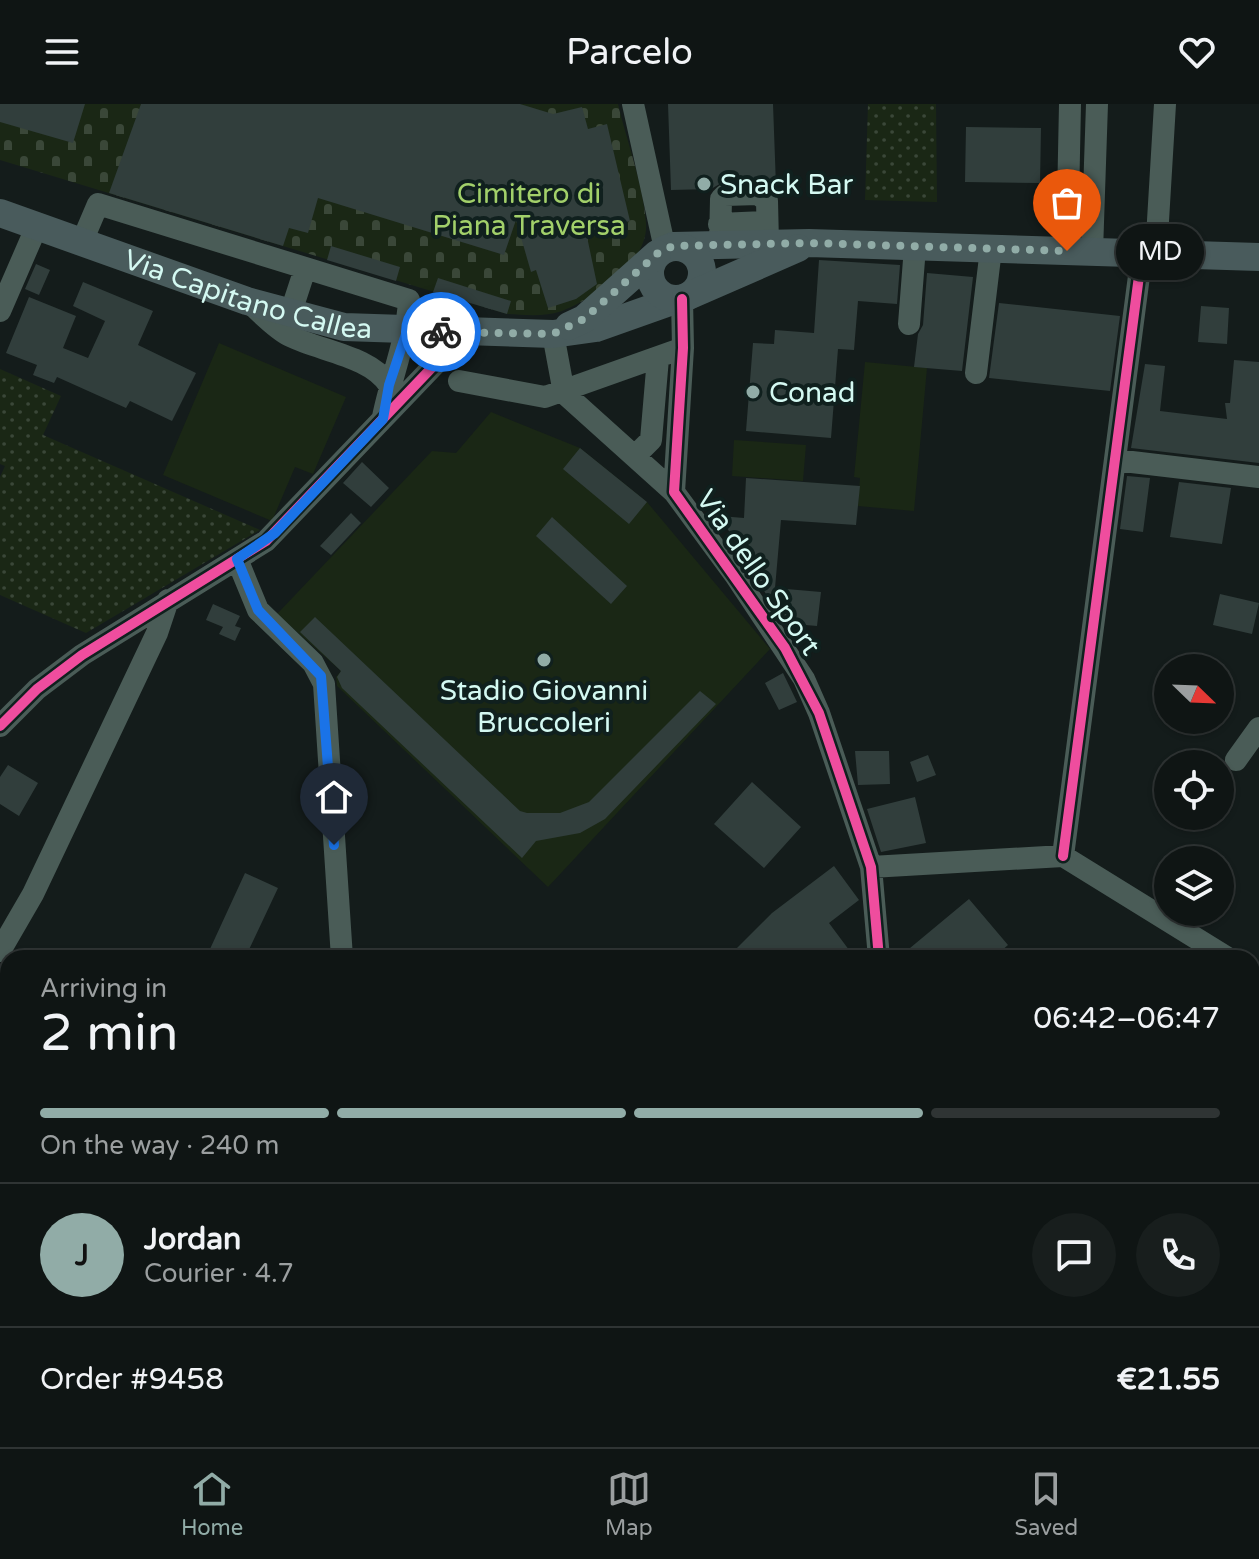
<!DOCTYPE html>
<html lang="en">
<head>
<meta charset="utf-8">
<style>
	body { margin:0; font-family:"Varela Round",sans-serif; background:#181e1d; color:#f1f3f6; height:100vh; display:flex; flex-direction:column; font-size:30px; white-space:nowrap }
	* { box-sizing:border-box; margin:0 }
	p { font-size:26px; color:#9b9fa0 }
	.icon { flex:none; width:44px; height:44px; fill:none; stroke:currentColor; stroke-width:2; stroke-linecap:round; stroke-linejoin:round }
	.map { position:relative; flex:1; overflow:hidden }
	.details { position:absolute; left:0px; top:846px; width:1260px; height:498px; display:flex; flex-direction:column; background:#0f1514; border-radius:24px 24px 0 0; box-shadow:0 2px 6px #0004,0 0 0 2px #2f3434 }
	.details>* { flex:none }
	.needle { width:52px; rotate:113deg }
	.controls { position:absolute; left:1154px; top:550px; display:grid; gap:16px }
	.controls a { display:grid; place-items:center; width:80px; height:80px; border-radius:50%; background:#0f1514; box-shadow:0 2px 6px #0004,0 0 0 2px #2f3434; font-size:40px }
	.pin { position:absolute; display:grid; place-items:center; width:68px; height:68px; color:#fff; margin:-82px -34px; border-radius:50% 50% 50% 0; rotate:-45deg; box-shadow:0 0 8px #0007 }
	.pin .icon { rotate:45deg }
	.courier { position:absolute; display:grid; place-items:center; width:80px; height:80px; margin:-40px; border:6px solid #1a73e8; border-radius:50%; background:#fff; color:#222; box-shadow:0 2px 10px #0007 }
	.bubble { position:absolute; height:56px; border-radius:28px; background:#0f1514; box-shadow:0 2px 6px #0004,0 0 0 2px #2f3434; font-size:26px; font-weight:600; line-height:56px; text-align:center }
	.head em { font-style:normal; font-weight:600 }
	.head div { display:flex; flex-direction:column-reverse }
	.head { display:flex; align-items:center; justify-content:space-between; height:136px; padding:0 40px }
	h1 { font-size:52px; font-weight:600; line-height:60px }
	.bar { display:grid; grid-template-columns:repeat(4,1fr); gap:12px 8px; align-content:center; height:96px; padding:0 40px }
	.bar i { height:10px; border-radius:6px; background:#2f3434 }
	.bar .active { background:#91aca7 }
	.bar p { grid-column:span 4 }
	.line { display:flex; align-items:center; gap:20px; padding:0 40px; border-top:2px solid #2f3434 }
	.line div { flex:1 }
	.round { display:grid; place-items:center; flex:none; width:84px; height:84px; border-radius:42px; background:#181e1d }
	header { display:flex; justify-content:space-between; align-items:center; height:104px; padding:0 40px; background:#0f1514; font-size:36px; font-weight:600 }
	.menu { display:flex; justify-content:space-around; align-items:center; height:112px; border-top:2px solid #2f3434; background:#0f1514; font-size:22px; color:#9b9fa0 }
	.menu a { display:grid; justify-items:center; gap:4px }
	.menu .active { color:#91aca7 }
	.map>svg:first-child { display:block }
	.grass { fill:url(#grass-dots) }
	.cemetery { fill:url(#cemetery-stones) }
	.green { fill:#1a2715 }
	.building { fill:#313e3c }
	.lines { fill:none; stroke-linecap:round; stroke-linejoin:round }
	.minor { stroke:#4a5c57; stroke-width:22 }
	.major { stroke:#495b5c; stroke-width:28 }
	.cycleway-casing { stroke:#10201e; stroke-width:15 }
	.cycleway { stroke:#ef4d9e; stroke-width:10 }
	.done { stroke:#91aca7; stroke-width:8; stroke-dasharray:0 14.4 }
	.route { stroke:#1a73e8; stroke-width:10 }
	.poi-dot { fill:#91aca7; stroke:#10201e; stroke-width:3 }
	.labels { text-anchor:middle; stroke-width:8; stroke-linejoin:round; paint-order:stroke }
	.poi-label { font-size:28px; fill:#d4f9f2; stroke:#10201e; text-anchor:start }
	.park-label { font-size:28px; fill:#a2d06a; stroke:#10201e }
	.street-label { font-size:28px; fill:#d4f9f2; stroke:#10201e }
</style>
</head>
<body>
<header><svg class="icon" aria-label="menu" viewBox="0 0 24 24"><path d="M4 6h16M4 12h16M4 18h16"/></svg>Parcelo<svg class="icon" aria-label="heart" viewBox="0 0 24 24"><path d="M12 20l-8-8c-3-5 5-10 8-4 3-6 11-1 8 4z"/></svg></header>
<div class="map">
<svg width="1259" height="1343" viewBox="0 0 1259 1343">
	<defs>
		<pattern id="grass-dots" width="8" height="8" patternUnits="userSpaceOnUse" patternTransform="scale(2)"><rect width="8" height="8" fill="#1a2715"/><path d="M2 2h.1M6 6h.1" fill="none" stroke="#3a4738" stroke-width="1.8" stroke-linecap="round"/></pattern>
		<pattern id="cemetery-stones" width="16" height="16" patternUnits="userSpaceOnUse" patternTransform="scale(2)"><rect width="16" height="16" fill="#1a2715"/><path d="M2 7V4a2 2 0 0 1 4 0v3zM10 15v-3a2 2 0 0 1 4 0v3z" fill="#3a4738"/></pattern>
	</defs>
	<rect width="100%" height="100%" fill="#141c1b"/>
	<path class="grass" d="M 868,0 L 936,0 L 937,98 L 865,96 Z
		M 0,265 L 61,292 L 43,331 L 260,426 L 86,529 L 0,491 L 0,373 L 5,362 L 0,360 Z"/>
	<path class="cemetery" d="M 0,0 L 618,0 C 627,38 643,80 646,119 C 649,159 594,194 562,207 C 545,213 525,211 507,210 L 0,56 Z"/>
	<path class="green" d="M 219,239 L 346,293 L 313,370 L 295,363 L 272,417 L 163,371 Z
		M 865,258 L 927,264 L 914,407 L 858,402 L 860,374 L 854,373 Z
		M 491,308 L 580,344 L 647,398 L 770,545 L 548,783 L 337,582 L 336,573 L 341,567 L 277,510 L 432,347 L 456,349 Z
		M 734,336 L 806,341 L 803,377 L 732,372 Z"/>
	<path class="building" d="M 0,0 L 85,0 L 73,39 L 0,18 Z
		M 141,0 L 520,0 L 553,10 L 582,3 L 588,25 L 607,20 L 630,117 L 586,128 L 597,180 L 576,195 L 548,204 L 536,166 L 531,168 L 516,116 L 504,151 L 318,94 L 308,129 L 289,124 L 283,142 L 109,89 Z
		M 668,0 L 773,0 L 776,82 L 758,76 L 725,77 L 711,85 L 671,86 Z
		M 966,23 L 1041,24 L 1040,79 L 965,78 Z
		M 331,142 L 400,163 L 396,177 L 327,156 Z
		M 819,156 L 900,161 L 897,200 L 858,197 L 854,246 L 838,245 L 831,334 L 746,327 L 753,239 L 774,240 L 775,226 L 814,229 Z
		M 36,160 L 50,166 L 39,191 L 25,185 Z
		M 927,169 L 973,173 L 962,267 L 914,263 L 918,230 L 923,221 Z
		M 438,174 L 511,197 L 507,210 L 433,188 Z
		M 83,178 L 153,207 L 138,241 L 196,269 L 172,317 L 130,297 L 126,304 L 57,273 L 54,279 L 33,271 L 37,261 L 6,249 L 29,193 L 76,212 L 63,244 L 88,254 L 105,217 L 73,202 Z
		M 999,199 L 1120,212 L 1110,287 L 989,274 Z
		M 1201,202 L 1229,204 L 1227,240 L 1198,238 Z
		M 1234,256 L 1259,258 L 1259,359 L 1131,344 L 1145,260 L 1165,262 L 1160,307 L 1227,315 L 1225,299 L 1230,299 Z
		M 580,344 L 647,398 L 629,420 L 563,365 Z
		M 362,358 L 389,384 L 371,403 L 343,379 Z
		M 1127,372 L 1150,374 L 1143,428 L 1120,425 Z
		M 746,374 L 860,382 L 856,421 L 781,416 L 775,484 L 821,488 L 817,522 L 783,519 L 720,412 L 744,414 Z
		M 1179,378 L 1231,384 L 1222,440 L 1170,433 Z
		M 351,409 L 361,419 L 331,451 L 320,442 Z
		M 552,413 L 627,482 L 611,500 L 536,432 Z
		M 1220,490 L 1259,499 L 1252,530 L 1213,521 Z
		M 213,500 L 240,512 L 235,522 L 241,524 L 235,537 L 219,530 L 223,523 L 206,516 Z
		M 315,513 L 520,707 L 527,709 L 560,709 L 589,698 L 700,587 L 716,600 L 605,715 L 580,729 L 536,737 L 522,754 L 342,584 L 337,573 L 341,567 L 300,528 Z
		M 783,569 L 797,598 L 779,606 L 765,579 Z
		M 855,647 L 889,647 L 890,680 L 858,681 Z
		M 928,651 L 936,671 L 917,678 L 910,658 Z
		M 8,661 L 38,679 L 19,712 L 0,700 L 0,673 Z
		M 752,678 L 801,723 L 764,764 L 714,720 Z
		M 915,693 L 926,739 L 881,748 L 867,705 Z
		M 834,762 L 859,796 L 829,819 L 855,854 L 800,854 L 795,847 L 788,854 L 727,854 L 772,809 Z
		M 245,769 L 278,784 L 245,854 L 230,854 L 210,845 Z
		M 969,795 L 1008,841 L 993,854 L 898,854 Z"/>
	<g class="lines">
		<path class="minor" d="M 633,0 L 665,145
			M 719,120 L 767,118
			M 81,140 L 98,100 L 409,196 C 407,237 391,273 383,313
			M 720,141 L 721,95 L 725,91 L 758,90 L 767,97 L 768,139
			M 1067,147 L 1070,0
			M 1092,148 L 1097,0
			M 1156,150 L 1165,0
			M 251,200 C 263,211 276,225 290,232 C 320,247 371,252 389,281
			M 0,207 L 36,124
			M 290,211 L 305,165
			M 909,220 L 915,143
			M 553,230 L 564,289 L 674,388 L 735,471 L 804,575 L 819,609 L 871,763 L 879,854
			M 976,269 L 991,145
			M 459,277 L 545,293 L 683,244
			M 635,352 L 651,336 L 658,254
			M 1115,356 L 1259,373
			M 674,388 L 683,244 L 682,195
			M 237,455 L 258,506 L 313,559 L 324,580 L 342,854
			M 0,622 L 37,585 L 82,551 L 266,437 L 465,229
			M 1236,656 L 1259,624
			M 1063,752 L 1142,149
			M 871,763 L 1063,752 L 1228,854
			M 0,847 L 33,790 L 157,529 L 168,496
			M 1252,869 L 1259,873
			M 1252,1229 L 1259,1225
			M 408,1336 L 418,1343
			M 704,1336 L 707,1343
			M 861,1336 L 862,1343
			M 1198,1336 L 1204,1343
			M 143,1343 L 148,1336
			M 166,1343 L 171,1336
			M 287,1343 L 292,1336
			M 528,1343 L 532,1336
			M 640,1343 L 645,1336
			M 919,1343 L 925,1336
			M 1035,1343 L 1042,1336
			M 1106,1343 L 1112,1336
			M 1248,1343 L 1259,1338"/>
		<g class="major">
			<path id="s1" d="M 0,109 L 247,197 L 344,223 L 553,230 L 596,224 L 675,196"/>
			<path d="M 673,142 L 809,139 L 1259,153"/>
			<circle cx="676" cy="169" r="26"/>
			<path d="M 686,193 L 798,144"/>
			<path d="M 569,222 L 584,215 L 657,150"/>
		</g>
		<defs>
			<path id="cycleway" d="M 682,195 L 683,244 L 674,388 L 785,544 L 819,609 L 871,763 L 879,854
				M 0,622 L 37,585 L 82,551 L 266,437 L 465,229
				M 1063,752 L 1142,149"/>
		</defs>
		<use href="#cycleway" class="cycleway-casing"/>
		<use href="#cycleway" class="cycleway"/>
	</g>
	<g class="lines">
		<path class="done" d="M 441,228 L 553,230 L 584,215 L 658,149 L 673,142 L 809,139 L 1067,147"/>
		<path class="route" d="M 334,741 L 321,572 L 258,506 L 237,455 L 275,429 L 383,315 L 389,281 L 407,227 L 441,228"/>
	</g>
	<g class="poi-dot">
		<circle cx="704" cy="80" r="8"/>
		<circle cx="753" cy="288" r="8"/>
		<circle cx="544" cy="556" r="8"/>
	</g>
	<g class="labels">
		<g class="poi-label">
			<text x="720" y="90">Snack Bar</text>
			<text x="769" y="298">Conad</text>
			<text x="544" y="596" text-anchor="middle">Stadio Giovanni<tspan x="544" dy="32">Bruccoleri</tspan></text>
		</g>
		<g class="park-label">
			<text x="529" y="99">Cimitero di<tspan x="529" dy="32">Piana Traversa</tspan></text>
		</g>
		<g class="street-label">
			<text dy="10" stroke="none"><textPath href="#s1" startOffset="262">Via Capitano Callea</textPath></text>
			<text transform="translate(759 468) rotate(55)" y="10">Via dello Sport</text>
		</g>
	</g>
</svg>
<div class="controls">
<a><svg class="needle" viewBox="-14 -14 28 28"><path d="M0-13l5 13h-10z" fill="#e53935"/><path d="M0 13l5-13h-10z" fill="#9b9fa0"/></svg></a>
<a><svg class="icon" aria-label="locate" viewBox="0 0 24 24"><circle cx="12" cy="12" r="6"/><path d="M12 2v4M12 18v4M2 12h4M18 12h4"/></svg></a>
<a><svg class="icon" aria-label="layers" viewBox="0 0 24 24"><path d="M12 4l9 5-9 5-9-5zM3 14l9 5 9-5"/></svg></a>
</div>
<div class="pin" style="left:1067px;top:147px;background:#ea580c"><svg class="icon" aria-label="bag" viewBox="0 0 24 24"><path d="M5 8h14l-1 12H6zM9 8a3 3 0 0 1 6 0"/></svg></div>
<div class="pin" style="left:334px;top:741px;background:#1f2937"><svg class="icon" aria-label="home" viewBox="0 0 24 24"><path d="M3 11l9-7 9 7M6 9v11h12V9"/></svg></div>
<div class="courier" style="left:441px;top:228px"><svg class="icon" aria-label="bike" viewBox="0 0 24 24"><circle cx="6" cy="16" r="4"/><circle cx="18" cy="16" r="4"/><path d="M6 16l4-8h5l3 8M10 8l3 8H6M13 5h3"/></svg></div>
<div class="bubble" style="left:1116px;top:120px;width:88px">MD</div>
<section class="details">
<div class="head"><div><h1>2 min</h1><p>Arriving in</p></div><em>06:42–06:47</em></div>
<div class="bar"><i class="active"></i><i class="active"></i><i class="active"></i><i></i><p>On the way · 240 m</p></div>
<div class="line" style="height:144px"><b class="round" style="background:#91aca7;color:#111">J</b><div><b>Jordan</b><p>Courier · 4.7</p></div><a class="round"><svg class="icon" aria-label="chat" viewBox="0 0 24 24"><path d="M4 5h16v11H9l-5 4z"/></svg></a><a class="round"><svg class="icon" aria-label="phone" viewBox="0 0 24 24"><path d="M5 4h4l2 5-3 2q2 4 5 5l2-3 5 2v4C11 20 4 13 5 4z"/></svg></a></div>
<div class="line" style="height:104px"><div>Order #9458</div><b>€21.55</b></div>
</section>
</div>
<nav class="menu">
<a class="active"><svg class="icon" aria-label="home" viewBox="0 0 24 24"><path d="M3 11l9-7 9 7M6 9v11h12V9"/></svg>Home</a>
<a><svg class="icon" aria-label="map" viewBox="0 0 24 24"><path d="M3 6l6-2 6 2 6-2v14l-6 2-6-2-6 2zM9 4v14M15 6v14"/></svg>Map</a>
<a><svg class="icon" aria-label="saved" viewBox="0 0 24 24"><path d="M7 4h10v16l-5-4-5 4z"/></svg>Saved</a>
</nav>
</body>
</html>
